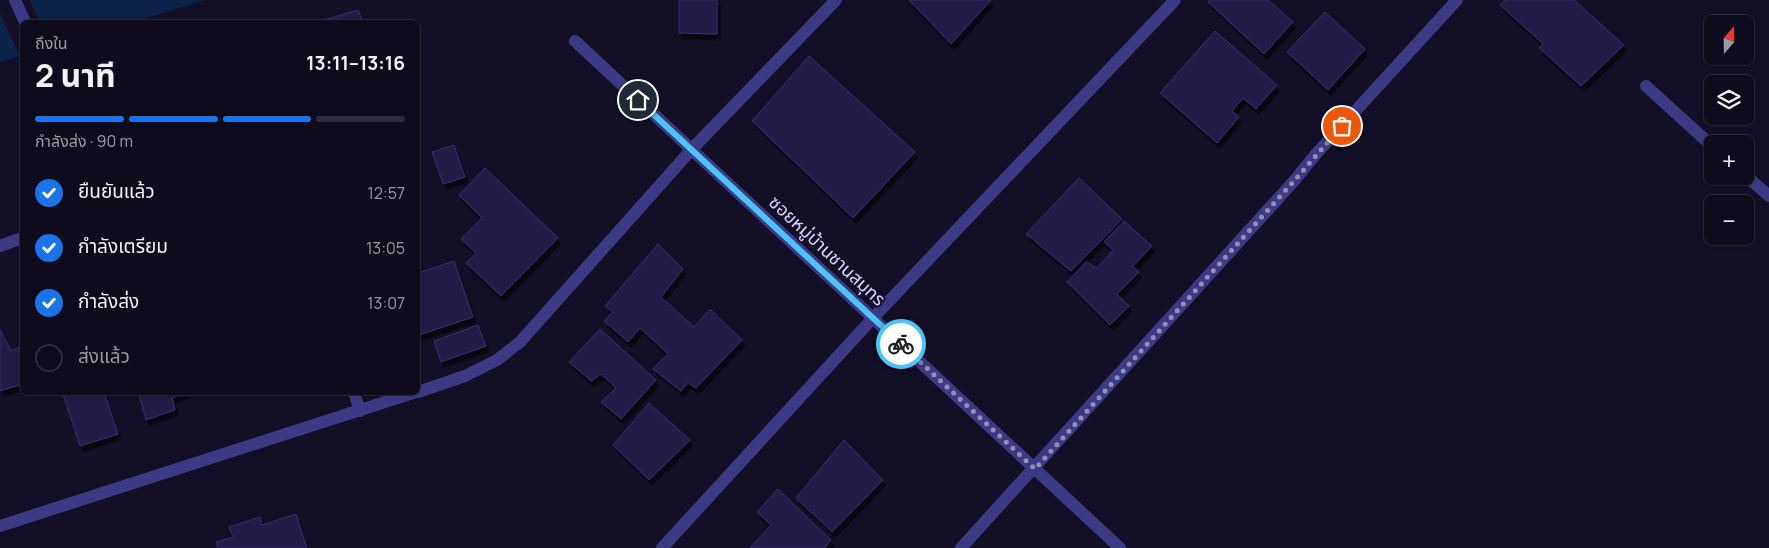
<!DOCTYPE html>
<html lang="th">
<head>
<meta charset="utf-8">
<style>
	body { margin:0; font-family:Manrope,"Noto Sans Thai",sans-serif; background:#171425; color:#f1f3f6; height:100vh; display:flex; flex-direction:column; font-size:19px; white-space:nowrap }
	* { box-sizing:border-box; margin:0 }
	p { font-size:16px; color:#9b9ba3 }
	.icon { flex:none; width:28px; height:28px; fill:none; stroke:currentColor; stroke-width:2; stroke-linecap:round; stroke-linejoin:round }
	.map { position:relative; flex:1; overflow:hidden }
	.sheet { position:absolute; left:20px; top:20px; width:400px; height:375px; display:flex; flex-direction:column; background:#0e0b1c; border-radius:8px; box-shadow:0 1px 4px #0004,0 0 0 1px #2e2b3b }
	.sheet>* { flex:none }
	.needle { width:32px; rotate:20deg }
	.buttons { position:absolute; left:1704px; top:15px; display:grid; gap:10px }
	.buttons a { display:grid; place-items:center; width:50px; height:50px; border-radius:8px; background:#0e0b1c; box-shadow:0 1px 4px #0004,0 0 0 1px #2e2b3b; font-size:25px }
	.pin { position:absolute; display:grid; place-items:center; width:42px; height:42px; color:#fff; margin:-21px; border:2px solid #fff; border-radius:50%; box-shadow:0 1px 5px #0007 }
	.courier { position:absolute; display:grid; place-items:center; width:50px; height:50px; margin:-25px; border:4px solid #4fc3f7; border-radius:50%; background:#fff; color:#222; box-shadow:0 1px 6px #0007 }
	.overview em { font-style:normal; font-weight:700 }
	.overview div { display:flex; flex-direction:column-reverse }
	.overview { display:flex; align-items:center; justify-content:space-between; height:85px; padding:0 15px }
	h1 { font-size:32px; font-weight:700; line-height:38px }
	.bar { display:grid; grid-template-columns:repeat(4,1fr); gap:8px 5px; align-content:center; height:60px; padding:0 15px }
	.bar i { height:6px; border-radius:4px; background:#2e2b3b }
	.bar .active { background:#1a73e8 }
	.bar p { grid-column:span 4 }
	ol { padding:0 15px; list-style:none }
	li { display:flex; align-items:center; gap:15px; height:55px }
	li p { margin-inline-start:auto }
	li .icon { padding:5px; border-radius:50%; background:#1a73e8; color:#fff; stroke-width:4 }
	li:last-child { color:#9b9ba3 }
	li i { width:28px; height:28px; border:2px solid #2e2b3b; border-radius:50% }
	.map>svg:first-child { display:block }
	.water { fill:#0c2248 }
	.building { fill:#241b47; stroke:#3b2d73; filter:url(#shadow) }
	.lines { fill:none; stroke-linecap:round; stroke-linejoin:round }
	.street { stroke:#3d3a85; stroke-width:12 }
	.done { stroke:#948fb3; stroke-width:5; stroke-dasharray:0 9 }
	.route { stroke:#4fc3f7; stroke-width:6 }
	.labels { text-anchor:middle; stroke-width:4; stroke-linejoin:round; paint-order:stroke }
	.street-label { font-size:18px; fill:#d9d4ff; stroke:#130f26 }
</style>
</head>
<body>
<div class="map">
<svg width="1769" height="548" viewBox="0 0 1769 548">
	<defs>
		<filter id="shadow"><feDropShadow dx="3" dy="5.5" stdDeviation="0" flood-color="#0009"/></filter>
	</defs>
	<rect width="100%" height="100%" fill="#130f26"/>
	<path class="water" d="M 30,0 L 205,0 L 134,22 L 39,22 Z
		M 0,13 L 20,56 L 0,62 Z"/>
	<path class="building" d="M 679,0 L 717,0 L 717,34 L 679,33 Z
		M 909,0 L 991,0 L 951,44 Z
		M 1210,0 L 1268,0 L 1293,22 L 1264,54 L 1208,2 Z
		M 1505,0 L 1574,0 L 1624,45 L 1581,86 L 1539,48 L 1543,44 L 1500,5 Z
		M 358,10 L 363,22 L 317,22 Z
		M 1325,12 L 1365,49 L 1328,90 L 1287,52 Z
		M 1215,31 L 1277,85 L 1256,109 L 1243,98 L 1232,111 L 1239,117 L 1217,143 L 1160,93 Z
		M 809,56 L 915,152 L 853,218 L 752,121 Z
		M 454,145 L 465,177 L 443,184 L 432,152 Z
		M 485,168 L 558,238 L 501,296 L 466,263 L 476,253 L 461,239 L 482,218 L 459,195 Z
		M 1079,178 L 1122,219 L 1071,271 L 1026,234 Z
		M 1124,221 L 1152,246 L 1133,266 L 1139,272 L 1117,294 L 1129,306 L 1110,325 L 1067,282 L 1086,262 L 1097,268 L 1113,250 L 1104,242 Z
		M 658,244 L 683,269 L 661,297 L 694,327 L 710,309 L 742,340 L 696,388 L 688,383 L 681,391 L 653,369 L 668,354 L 640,328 L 628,342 L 604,321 L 612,312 L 605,306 Z
		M 454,261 L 473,317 L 419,335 L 418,331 L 418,273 Z
		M 478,325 L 486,346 L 441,362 L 434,341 Z
		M 0,329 L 11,351 L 22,346 L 22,384 L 0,391 Z
		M 600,329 L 656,380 L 621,419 L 601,402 L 616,388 L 601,374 L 591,381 L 569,362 Z
		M 62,392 L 104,392 L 118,434 L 80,446 Z
		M 138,392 L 186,392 L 172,398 L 175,410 L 146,420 Z
		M 649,403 L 690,440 L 649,480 L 613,445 Z
		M 844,440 L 883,480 L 832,532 L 796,498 Z
		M 778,489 L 831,540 L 825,548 L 750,548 L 771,525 L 757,512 Z
		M 296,514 L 307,548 L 218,548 L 216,542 L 233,537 L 229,527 L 260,517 L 262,525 Z"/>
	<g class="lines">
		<path class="street" d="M 15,0 L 25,22
			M 575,41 L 1120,548
			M 1646,86 L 1712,146
			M 1745,175 L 1769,196
			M 0,246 L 22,238
			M 354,392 L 360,411
			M 418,392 L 465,376 L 497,360 L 520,342 L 692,149 L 836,0
			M 0,526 L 416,392
			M 662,548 L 873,318 L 1175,0
			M 961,548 L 1294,181 L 1316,154 L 1457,0"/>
	</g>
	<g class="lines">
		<path class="done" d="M 901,344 L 1035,469 L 1294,181 L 1342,126"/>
		<path class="route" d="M 638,100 L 901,344"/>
	</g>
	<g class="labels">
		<g class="street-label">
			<text transform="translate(827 251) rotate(43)" y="6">ซอยหมู่บ้านชานสมุทร</text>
		</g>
	</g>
</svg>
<div class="buttons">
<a><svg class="needle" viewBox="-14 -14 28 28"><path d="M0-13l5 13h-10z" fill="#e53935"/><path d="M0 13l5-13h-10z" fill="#9b9ba3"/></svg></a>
<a><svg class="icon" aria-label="layers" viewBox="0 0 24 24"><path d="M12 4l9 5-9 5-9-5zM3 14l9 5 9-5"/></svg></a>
<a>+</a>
<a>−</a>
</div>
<div class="pin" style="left:1342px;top:126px;background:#ea580c"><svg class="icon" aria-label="bag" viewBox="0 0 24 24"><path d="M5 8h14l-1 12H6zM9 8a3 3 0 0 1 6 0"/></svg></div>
<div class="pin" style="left:638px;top:100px;background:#1f2937"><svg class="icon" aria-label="home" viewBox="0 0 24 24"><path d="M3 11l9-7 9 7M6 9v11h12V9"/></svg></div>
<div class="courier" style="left:901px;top:344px"><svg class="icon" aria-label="bike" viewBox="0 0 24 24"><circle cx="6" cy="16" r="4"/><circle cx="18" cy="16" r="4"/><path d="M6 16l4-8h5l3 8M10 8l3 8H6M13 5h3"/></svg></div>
<section class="sheet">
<div class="overview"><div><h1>2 นาที</h1><p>ถึงใน</p></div><em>13:11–13:16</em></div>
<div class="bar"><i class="active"></i><i class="active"></i><i class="active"></i><i></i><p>กำลังส่ง · 90 m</p></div>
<ol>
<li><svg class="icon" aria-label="check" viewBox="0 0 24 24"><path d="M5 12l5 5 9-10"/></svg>ยืนยันแล้ว<p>12:57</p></li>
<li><svg class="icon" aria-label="check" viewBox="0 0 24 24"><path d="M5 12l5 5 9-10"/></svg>กำลังเตรียม<p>13:05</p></li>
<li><svg class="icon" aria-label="check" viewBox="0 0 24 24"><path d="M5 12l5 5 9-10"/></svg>กำลังส่ง<p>13:07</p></li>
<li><i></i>ส่งแล้ว</li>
</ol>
</section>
</div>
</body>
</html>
